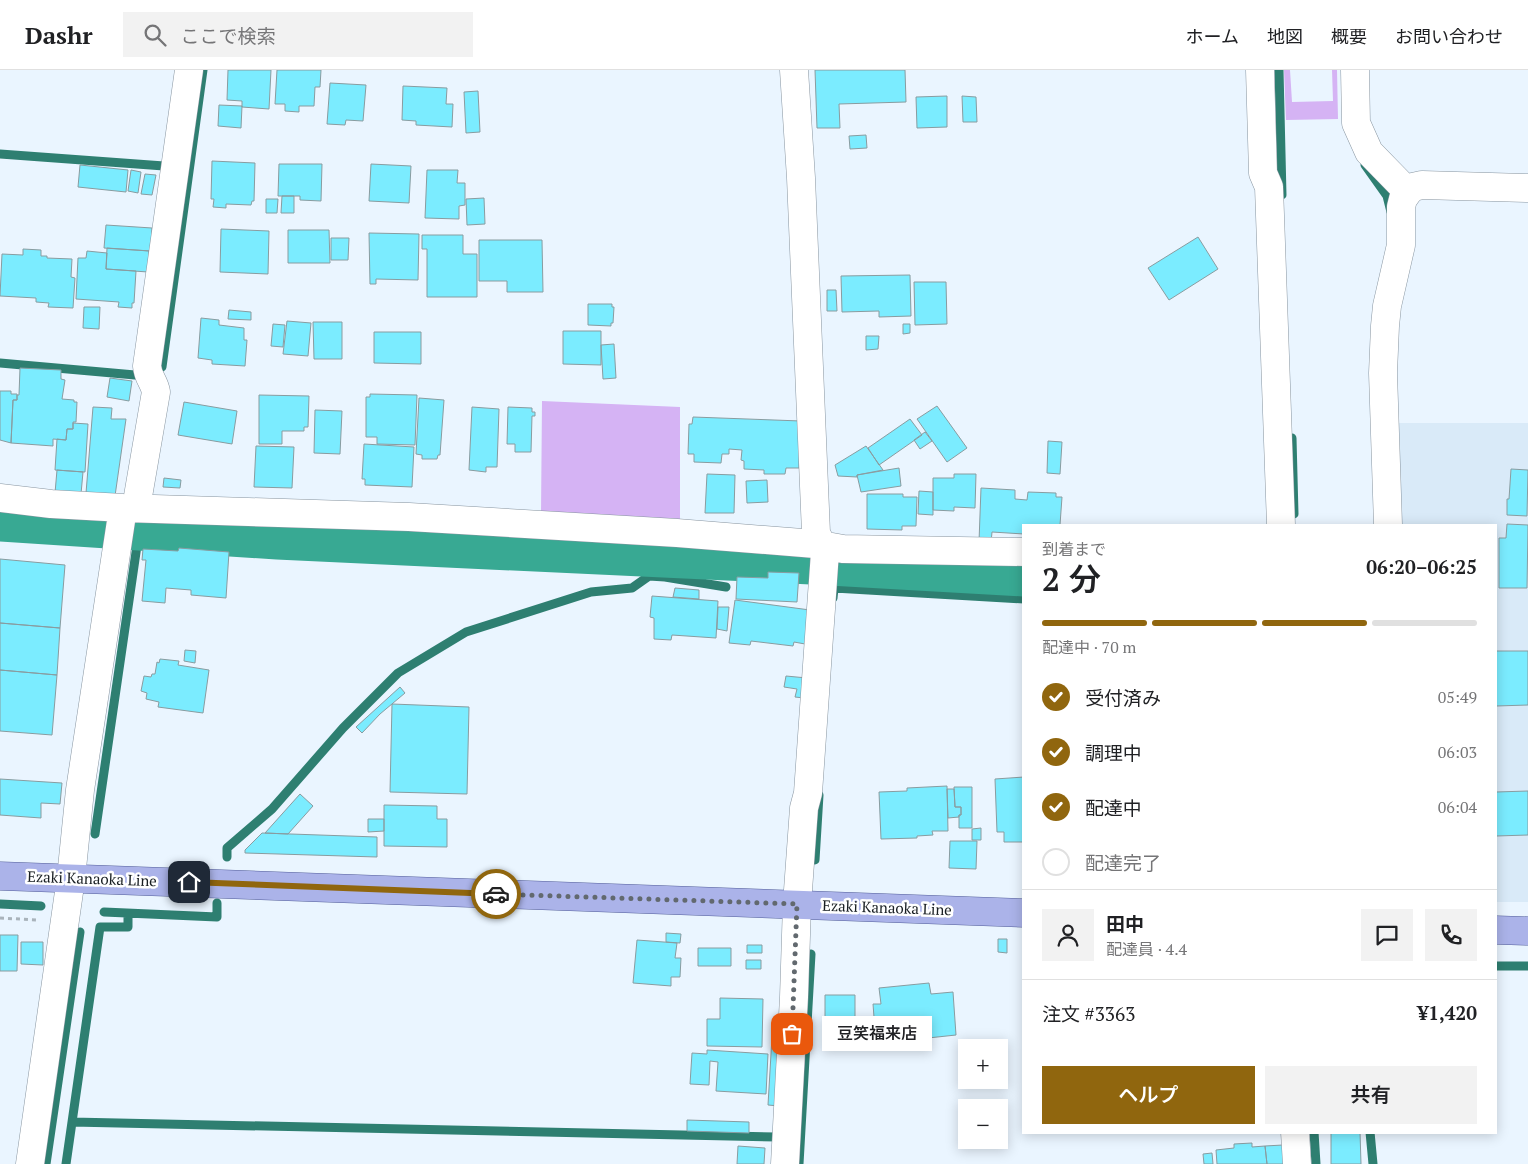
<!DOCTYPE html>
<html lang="ja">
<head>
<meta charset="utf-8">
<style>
	body { margin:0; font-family:"PT Serif","Noto Sans JP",serif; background:#f2f2f2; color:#202124; height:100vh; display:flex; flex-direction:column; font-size:19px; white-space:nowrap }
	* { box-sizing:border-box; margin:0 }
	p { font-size:16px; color:#757577 }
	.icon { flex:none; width:28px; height:28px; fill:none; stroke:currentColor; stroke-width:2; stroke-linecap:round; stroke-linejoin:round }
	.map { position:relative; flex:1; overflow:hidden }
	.sheet { position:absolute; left:1022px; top:454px; width:475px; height:610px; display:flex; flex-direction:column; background:#fff; border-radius:0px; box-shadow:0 2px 12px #0003 }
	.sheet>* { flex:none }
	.fabs { position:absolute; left:958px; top:969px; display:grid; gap:10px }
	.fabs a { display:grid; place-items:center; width:50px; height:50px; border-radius:0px; background:#fff; box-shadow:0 2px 12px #0003; font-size:25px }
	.pin { position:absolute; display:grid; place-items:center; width:42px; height:42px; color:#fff; margin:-21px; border-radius:10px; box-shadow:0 2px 8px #0006 }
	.courier { position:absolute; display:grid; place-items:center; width:50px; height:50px; margin:-25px; border:4px solid #90660e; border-radius:50%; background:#fff; color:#222; box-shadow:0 1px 6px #0007 }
	.bubble { position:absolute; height:35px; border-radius:0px; background:#fff; box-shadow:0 2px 12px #0003; font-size:16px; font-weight:600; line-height:35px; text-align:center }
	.summary em { font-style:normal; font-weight:600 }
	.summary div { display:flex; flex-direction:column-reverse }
	.summary { display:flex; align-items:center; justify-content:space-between; height:85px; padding:0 20px }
	h1 { font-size:32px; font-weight:600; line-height:38px }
	.bar { display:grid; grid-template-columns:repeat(4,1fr); gap:8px 5px; align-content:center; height:60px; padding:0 20px }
	.bar i { height:6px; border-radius:4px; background:#e0e0e0 }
	.bar .selected { background:#90660e }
	.bar p { grid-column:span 4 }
	.line { display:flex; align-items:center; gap:12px; padding:0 20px; border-top:1px solid #e0e0e0 }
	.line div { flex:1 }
	.round { display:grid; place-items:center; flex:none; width:52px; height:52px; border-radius:0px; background:#f2f2f2 }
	ol { padding:0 20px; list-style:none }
	li { display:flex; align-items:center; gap:15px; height:55px }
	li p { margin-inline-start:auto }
	li .icon { padding:5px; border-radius:50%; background:#90660e; color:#fff; stroke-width:4 }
	li:last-child { color:#757577 }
	li i { width:28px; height:28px; border:2px solid #e0e0e0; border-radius:50% }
	.action { display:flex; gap:10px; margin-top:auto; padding:10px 20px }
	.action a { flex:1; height:58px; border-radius:0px; background:#90660e; color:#fff; font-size:20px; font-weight:600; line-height:58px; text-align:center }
	.action a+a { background:#f2f2f2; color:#202124 }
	header { display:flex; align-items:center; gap:30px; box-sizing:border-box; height:70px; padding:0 25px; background:#fff; border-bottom:1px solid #e0e0e0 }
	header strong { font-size:24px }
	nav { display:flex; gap:28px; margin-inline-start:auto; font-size:18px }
	.search { width:350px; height:45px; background:#f2f2f2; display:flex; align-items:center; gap:12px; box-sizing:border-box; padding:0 18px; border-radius:0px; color:#757577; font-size:19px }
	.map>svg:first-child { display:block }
	.built { fill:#d9eaf8 }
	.green { fill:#d5b3f4 }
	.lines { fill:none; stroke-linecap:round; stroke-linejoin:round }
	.stream { stroke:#2e7f71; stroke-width:9 }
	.river { stroke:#38a993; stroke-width:51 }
	.building { fill:#7becff; stroke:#899ca0 }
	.minor-casing { stroke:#8895a0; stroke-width:29 }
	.major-casing { stroke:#535e9a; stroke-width:29 }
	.path { stroke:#a9b3bb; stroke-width:3; stroke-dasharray:4 4; stroke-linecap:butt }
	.minor { stroke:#fff; stroke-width:28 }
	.major { stroke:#abb3e9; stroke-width:28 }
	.done { stroke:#62696f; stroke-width:5; stroke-dasharray:0 9 }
	.route { stroke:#90660e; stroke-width:6 }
	.labels { text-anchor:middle; stroke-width:5; stroke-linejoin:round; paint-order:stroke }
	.street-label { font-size:15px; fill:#181e22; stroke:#fff }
</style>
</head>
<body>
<header>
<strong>Dashr</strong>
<div class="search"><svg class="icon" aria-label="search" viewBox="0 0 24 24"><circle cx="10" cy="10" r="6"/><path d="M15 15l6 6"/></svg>ここで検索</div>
<nav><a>ホーム</a><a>地図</a><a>概要</a><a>お問い合わせ</a></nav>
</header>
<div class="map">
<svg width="1528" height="1094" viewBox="0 0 1528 1094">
	<rect width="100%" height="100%" fill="#eaf5ff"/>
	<path class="built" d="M 1390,353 L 1528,353 L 1528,832 L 1496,832 L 1496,455 L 1397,455 Z"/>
	<path class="green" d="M 1284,0 L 1290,0 L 1292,32 L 1333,31 L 1332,0 L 1337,0 L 1338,49 L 1286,50 Z
		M 542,331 L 680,337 L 680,449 L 541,444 Z"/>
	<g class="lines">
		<path class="stream" d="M 1279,0 L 1282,125
			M 0,84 L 164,96
			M 1365,95 L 1387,126 L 1391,142
			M 0,293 L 135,305
			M 162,297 L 203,0
			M 1292,368 L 1294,444
			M 845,518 L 846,491
			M 833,528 L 834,518 L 1024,529
			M 95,764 L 141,448
			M 227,787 L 227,778 L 272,739 L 343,658 L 398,603 L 466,562 L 591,522 L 632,518 L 649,506 L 665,507 L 726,517
			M 815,790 L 819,725
			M 0,834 L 41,836
			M 104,842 L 217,847 L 217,833
			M 1496,896 L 1528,896
			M 72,1052 L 777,1067
			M 1314,1062 L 1316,1094
			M 1370,1062 L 1373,1094
			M 46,1094 L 80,862
			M 66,1094 L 100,857 L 128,857 L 128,844
			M 799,1094 L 811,884"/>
		<path class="river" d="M 0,446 L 278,464 L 812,489 L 1024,501"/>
	</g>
	<path class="building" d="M 228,0 L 271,0 L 269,39 L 242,37 L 242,31 L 227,30 Z
		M 277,0 L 321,0 L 320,17 L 315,17 L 314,36 L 299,36 L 299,42 L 285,41 L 285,34 L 275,34 Z
		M 815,0 L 905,0 L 906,32 L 839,34 L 840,58 L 817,58 Z
		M 330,13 L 366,15 L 363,51 L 346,50 L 345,55 L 327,54 Z
		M 403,16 L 447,18 L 446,34 L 453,34 L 452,57 L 416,55 L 416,51 L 402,50 Z
		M 478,21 L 480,62 L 466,63 L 464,22 Z
		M 947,26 L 947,57 L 917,58 L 916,27 Z
		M 962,26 L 976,27 L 977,52 L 963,52 Z
		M 219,35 L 242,36 L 241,58 L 218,56 Z
		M 866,65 L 867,78 L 850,79 L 849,66 Z
		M 212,91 L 255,93 L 254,131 L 252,131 L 251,135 L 226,134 L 226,138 L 213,137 L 214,129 L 211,129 Z
		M 279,94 L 322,94 L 321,131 L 300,130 L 300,126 L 278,126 Z
		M 371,94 L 411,96 L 409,133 L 369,131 Z
		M 80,95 L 128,100 L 126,122 L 78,117 Z
		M 131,100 L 141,102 L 138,123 L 128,121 Z
		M 427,100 L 458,100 L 457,113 L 465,113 L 465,135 L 459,136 L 459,149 L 425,148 Z
		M 145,104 L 156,105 L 152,125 L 141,124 Z
		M 282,126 L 294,126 L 294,143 L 281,143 Z
		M 484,128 L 485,154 L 467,155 L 466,129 Z
		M 266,129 L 278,129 L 277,143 L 266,143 Z
		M 106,155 L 152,158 L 151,181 L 104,178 Z
		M 221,159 L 269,161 L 268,204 L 220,202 Z
		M 288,160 L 329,160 L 330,193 L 288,193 Z
		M 369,163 L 419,164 L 418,210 L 376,209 L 376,214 L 370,214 Z
		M 422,165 L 463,165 L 463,184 L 477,184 L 477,227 L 427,227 L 427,179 L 422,179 Z
		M 1198,167 L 1218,199 L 1169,230 L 1148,198 Z
		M 331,168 L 349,168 L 348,190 L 331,190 Z
		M 479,170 L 542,170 L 543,222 L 507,222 L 507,211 L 479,211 Z
		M 107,178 L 149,181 L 148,202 L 106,199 Z
		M 23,179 L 41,180 L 41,186 L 47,186 L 47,188 L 72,189 L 71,207 L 75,208 L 73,238 L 48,237 L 49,233 L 36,232 L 36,228 L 0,226 L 2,184 L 23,185 Z
		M 87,181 L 107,183 L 106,199 L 136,201 L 134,233 L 132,233 L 132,238 L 118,237 L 119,232 L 76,229 L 78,188 L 86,188 Z
		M 910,205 L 911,246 L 879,247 L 879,241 L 842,242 L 841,206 Z
		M 914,212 L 946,212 L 947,254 L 915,255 Z
		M 827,220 L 836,220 L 837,241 L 827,241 Z
		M 588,234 L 612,234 L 612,237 L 614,237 L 613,253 L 611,253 L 611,256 L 588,255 Z
		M 84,237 L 100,237 L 99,259 L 83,258 Z
		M 229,240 L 251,242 L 251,250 L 228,249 Z
		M 201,248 L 219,250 L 219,255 L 244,258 L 244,270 L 247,270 L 245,296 L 212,294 L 212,290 L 198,288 Z
		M 287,251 L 311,253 L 308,286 L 283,284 Z
		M 313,252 L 342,252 L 342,289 L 314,289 Z
		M 273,254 L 285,255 L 283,277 L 271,276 Z
		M 903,254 L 910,254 L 910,263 L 903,264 Z
		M 563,261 L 601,261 L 601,295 L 563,294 Z
		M 374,262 L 421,262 L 421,294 L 374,293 Z
		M 866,266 L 879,266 L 878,279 L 866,280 Z
		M 614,274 L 616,308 L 603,309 L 601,275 Z
		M 20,298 L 61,300 L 61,309 L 65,310 L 62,329 L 74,330 L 74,332 L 77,332 L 76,352 L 73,352 L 73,359 L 67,359 L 66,370 L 53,369 L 53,376 L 11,373 L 13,330 L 17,330 L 17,325 L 19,325 Z
		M 110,308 L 132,311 L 129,331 L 107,327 Z
		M 0,321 L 11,321 L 11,324 L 17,324 L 17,330 L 13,330 L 11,373 L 0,370 Z
		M 370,324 L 417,325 L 415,375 L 377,374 L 377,367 L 366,367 L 366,327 L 370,327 Z
		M 259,325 L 309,326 L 308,357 L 304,357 L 304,361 L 282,361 L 282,374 L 259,374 Z
		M 419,328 L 444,330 L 440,385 L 438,385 L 437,389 L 422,389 L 422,385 L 416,384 Z
		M 184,332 L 237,341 L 232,374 L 178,365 Z
		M 937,336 L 967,378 L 947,392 L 917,349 Z
		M 93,337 L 112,338 L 111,349 L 126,349 L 115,426 L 86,423 Z
		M 472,337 L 499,339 L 497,397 L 486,397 L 486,402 L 469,400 Z
		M 508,337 L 532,338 L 532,342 L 535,342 L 535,346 L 532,346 L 531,382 L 515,382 L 515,374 L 507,374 Z
		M 315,340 L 342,341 L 340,384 L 314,383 Z
		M 693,347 L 801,351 L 799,398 L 786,398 L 785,404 L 764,404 L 764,400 L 744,399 L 744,391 L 741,390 L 742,380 L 729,379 L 729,384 L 722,384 L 721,393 L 694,392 L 694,384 L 688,384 L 689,354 L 692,354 Z
		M 910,349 L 922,365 L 879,395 L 868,378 Z
		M 73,353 L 88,354 L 85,402 L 55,400 L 57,369 L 66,370 L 67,359 L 73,359 Z
		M 925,362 L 932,371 L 920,379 L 914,370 Z
		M 1048,371 L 1062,372 L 1060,404 L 1047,403 Z
		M 364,374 L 414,377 L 412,417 L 365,415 L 365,409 L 362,409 Z
		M 256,376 L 294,377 L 292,418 L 254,417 Z
		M 866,376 L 883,400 L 857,405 L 857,407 L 838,406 L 835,395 Z
		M 899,398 L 901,416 L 861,422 L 857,405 Z
		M 1511,399 L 1528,400 L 1527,446 L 1507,445 L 1507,429 L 1509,429 Z
		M 57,400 L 83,402 L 81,424 L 55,423 Z
		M 707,404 L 735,405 L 734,443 L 705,443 Z
		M 954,404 L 976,404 L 975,438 L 954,437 L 954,441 L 933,440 L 933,408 L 954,408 Z
		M 164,408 L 181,410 L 180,418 L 163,417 Z
		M 767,410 L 768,432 L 747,433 L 746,411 Z
		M 981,418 L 1015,420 L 1015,429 L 1027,430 L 1028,422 L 1056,423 L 1056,427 L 1062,427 L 1060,455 L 1024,455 L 1024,464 L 992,462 L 991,473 L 979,472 Z
		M 919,421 L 933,422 L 933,445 L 918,444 Z
		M 867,424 L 903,424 L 903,427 L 917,427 L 916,456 L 902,456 L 902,460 L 867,459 Z
		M 1507,454 L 1528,455 L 1527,518 L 1499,518 L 1499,468 L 1506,468 Z
		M 179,478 L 229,482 L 226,528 L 191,525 L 191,520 L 166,518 L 165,533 L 142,531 L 146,490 L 142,490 L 143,479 L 178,481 Z
		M 0,489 L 65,495 L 60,558 L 0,553 Z
		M 768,502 L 799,503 L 797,532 L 736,529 L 737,507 L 768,508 Z
		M 675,518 L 699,520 L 699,529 L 673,527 Z
		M 652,526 L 718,531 L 716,568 L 672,565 L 671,570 L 654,569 L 654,548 L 650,547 Z
		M 735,530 L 810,540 L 805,574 L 794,572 L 793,576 L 751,571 L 750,575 L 729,573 Z
		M 718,537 L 729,537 L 727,561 L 717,559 Z
		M 0,553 L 60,558 L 57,605 L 0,600 Z
		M 185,580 L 196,581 L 195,593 L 184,591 Z
		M 1496,581 L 1528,581 L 1528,635 L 1496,636 Z
		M 160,589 L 179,591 L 178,595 L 209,600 L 203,643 L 158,637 L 159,632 L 146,629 L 147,623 L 141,621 L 144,606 L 151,607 L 152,604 L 155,604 L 157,592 L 159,593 Z
		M 0,600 L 57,605 L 52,665 L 0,661 Z
		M 786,606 L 807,608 L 804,628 L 795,627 L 797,619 L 784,617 Z
		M 400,617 L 405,623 L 380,644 L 362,663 L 356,657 Z
		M 392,634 L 469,637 L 467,724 L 390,722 Z
		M 1024,707 L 1024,772 L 1004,772 L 1004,762 L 997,762 L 995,709 Z
		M 0,709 L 62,713 L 60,734 L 41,733 L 41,748 L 0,745 Z
		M 947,716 L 948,761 L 932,761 L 933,765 L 917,766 L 917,768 L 881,769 L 879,722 L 907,721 L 907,718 Z
		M 954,717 L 972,717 L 972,758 L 959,758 L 959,745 L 961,745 L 961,737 L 955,737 Z
		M 947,719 L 954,719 L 955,737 L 961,737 L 961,745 L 959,745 L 959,747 L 948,748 Z
		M 1528,721 L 1528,765 L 1496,766 L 1496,722 Z
		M 300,724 L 313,736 L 288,764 L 265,763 Z
		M 384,735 L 437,736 L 437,749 L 447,749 L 447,777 L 384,776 Z
		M 368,749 L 384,749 L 384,761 L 368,762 Z
		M 981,758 L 981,770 L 972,770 L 972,759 Z
		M 262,763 L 377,767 L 377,787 L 245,783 L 245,780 Z
		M 950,771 L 977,771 L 976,799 L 949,798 Z
		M 666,863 L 681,864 L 680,873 L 666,872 Z
		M 0,865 L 18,865 L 17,901 L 0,901 Z
		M 998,869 L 1007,869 L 1007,883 L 998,882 Z
		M 637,870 L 677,873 L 675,888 L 681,888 L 680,907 L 671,907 L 671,916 L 633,913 Z
		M 21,872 L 43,872 L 43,895 L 21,894 Z
		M 747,875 L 762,875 L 762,883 L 747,883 Z
		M 698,878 L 731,878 L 731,896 L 698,896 Z
		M 746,890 L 761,890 L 761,899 L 746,899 Z
		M 929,913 L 931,924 L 953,922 L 956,965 L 928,968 L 927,953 L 917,954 L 917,957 L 875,960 L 873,934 L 881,934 L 879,918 Z
		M 825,925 L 855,925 L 855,962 L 851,962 L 851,966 L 840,966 L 839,962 L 825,961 Z
		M 720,928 L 763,929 L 762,977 L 707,976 L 707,949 L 720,949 Z
		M 772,967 L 783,968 L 779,1036 L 768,1035 Z
		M 707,980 L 768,984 L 766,1024 L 716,1021 L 718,992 L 710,991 L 709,1015 L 690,1014 L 692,983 L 707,984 Z
		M 687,1050 L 749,1052 L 749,1063 L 687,1061 Z
		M 1331,1062 L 1360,1062 L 1361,1094 L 1331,1094 Z
		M 1252,1073 L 1252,1077 L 1265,1076 L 1267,1094 L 1217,1094 L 1216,1080 L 1234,1078 L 1234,1074 Z
		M 1283,1075 L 1285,1094 L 1267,1094 L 1265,1076 Z
		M 738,1076 L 765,1078 L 764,1094 L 737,1094 Z
		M 1212,1083 L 1213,1094 L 1204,1094 L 1203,1084 Z"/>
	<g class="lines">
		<defs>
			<path id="minor" d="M 1260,0 L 1263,103 L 1269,117 L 1281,455
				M 1355,0 L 1356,53 L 1369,82 L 1408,122 L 1413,117 L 1422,115 L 1528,118
				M 0,428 L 51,434 L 123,438 L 409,447 L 677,463 L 815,474 L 843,479 L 1024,482
				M 136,438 L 156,322 C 154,311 148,308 147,296 L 189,0
				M 1388,455 L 1383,303 L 1385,256 L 1387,236 L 1401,175 L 1401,137 L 1403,129 L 1408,122
				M 1295,1062 L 1297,1094
				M 30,1094 L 71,808 L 80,720 L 123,438
				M 785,1094 L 794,927 L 797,834 L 804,738 L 808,723 L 825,482 L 816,463 L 801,108 L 794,0"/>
			<path id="major" d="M 0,806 L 1024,843
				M 1496,860 L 1528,861"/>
		</defs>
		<use href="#minor" class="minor-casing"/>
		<use href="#major" class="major-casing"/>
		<path class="path" d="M 0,848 L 37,850"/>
		<use href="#minor" class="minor"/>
		<use href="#major" class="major"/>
	</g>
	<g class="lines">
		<path class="done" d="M 496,824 L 797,834 L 792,964"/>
		<path class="route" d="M 189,812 L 496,824"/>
	</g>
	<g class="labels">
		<g class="street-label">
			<text transform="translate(92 809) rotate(2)" y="5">Ezaki Kanaoka Line</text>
			<text transform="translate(887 838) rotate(2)" y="5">Ezaki Kanaoka Line</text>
		</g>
	</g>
</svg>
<div class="fabs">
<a>+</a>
<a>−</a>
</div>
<div class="pin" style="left:792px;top:964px;background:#ea580c"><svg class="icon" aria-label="bag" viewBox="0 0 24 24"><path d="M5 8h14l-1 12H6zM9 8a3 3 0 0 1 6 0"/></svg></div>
<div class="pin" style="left:189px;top:812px;background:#1f2937"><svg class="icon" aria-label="home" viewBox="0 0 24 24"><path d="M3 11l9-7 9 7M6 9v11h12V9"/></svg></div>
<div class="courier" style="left:496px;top:824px"><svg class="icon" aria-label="car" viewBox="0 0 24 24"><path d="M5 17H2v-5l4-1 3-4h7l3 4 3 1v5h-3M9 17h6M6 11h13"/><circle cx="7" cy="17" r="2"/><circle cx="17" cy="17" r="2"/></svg></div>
<div class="bubble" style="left:822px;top:946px;width:110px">豆笑福来店</div>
<section class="sheet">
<div class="summary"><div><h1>2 分</h1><p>到着まで</p></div><em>06:20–06:25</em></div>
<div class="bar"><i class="selected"></i><i class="selected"></i><i class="selected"></i><i></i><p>配達中 · 70 m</p></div>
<ol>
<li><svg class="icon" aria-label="check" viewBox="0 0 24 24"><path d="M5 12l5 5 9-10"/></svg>受付済み<p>05:49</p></li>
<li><svg class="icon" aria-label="check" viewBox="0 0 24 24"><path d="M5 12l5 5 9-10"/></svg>調理中<p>06:03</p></li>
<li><svg class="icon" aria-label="check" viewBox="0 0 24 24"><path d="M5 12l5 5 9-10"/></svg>配達中<p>06:04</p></li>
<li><i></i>配達完了</li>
</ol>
<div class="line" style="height:90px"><a class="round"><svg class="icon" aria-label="person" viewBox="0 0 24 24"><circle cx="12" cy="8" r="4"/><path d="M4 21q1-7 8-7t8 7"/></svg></a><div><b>田中</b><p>配達員 · 4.4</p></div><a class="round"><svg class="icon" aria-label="chat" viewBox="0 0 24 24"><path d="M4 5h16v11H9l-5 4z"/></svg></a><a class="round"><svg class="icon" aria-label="phone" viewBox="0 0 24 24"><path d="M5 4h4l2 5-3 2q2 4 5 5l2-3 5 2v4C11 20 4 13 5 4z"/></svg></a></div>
<div class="line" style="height:65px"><div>注文 #3363</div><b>¥1,420</b></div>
<div class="action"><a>ヘルプ</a><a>共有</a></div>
</section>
</div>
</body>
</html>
